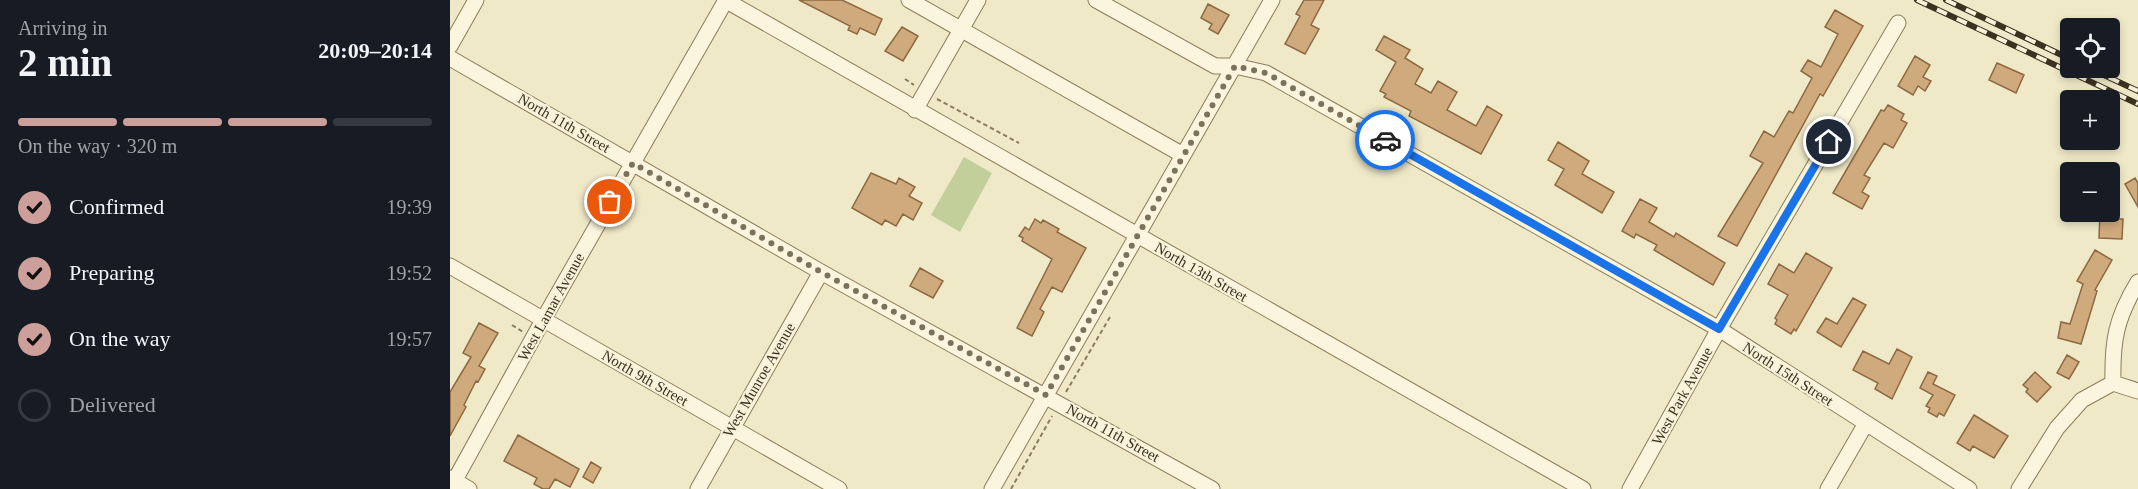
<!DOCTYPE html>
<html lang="en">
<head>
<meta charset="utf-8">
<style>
	body { margin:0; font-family:Georgia,serif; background:#242831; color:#f1f3f6; height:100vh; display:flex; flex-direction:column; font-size:22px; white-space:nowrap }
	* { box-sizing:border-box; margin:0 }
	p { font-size:20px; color:#9ea1a6 }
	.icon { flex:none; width:33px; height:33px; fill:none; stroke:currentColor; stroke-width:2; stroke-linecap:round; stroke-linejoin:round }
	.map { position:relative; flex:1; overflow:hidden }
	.side { display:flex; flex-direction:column; background:#171b24; width:450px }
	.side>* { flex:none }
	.fabs { position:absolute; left:1610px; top:18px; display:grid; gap:12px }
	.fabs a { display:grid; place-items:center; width:60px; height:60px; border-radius:6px; background:#171b24; box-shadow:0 3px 9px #0003; font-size:30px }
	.pin { position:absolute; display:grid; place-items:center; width:51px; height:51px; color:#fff; margin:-26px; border:3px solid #fff; border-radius:50%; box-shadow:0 2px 6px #0007 }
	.courier { position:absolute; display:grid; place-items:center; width:60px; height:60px; margin:-30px; border:4px solid #1a73e8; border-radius:50%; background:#fff; color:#222; box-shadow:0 2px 8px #0007 }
	.summary em { font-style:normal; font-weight:800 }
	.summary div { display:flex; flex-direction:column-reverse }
	.summary { display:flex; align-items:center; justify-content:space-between; height:102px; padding:0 18px }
	h1 { font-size:39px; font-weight:800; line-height:45px }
	.bar { display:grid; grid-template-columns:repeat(4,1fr); gap:9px 6px; align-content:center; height:72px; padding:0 18px }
	.bar i { height:8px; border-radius:4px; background:#363941 }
	.bar .active { background:#cc9f9a }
	.bar p { grid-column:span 4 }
	ol { padding:0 18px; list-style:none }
	li { display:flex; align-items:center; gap:18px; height:66px }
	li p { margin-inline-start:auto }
	li .icon { padding:6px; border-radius:50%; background:#cc9f9a; color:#111; stroke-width:4 }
	li:last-child { color:#9ea1a6 }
	li i { width:33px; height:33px; border:3px solid #363941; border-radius:50% }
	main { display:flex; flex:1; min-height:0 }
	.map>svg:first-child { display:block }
	.green { fill:#c2cf9b }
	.building { fill:#cfaa7c; stroke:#8d6941; stroke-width:1.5 }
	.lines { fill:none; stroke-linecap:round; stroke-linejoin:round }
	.minor-casing { stroke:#8d7c5c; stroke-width:17 }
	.path { stroke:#8d7c5c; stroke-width:2; stroke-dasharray:4.5 3; stroke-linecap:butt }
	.minor { stroke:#faf5dc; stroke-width:15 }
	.rail-casing { stroke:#3d3220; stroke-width:6 }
	.rail { stroke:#f7f2d8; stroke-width:4; stroke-dasharray:11; stroke-linecap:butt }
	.done { stroke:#7c725b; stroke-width:6; stroke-dasharray:0 10.8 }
	.route { stroke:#1a73e8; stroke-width:8 }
	.labels { text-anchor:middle; stroke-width:4.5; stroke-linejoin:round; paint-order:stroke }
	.street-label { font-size:15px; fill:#3d3220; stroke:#f7f2d8 }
</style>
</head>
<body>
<main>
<section class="side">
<div class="summary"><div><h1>2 min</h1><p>Arriving in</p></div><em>20:09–20:14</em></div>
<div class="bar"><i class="active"></i><i class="active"></i><i class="active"></i><i></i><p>On the way · 320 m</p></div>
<ol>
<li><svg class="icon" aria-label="check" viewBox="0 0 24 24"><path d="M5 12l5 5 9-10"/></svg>Confirmed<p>19:39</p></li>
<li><svg class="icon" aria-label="check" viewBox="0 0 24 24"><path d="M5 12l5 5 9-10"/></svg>Preparing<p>19:52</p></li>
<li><svg class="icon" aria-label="check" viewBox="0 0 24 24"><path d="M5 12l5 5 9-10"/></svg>On the way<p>19:57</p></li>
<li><i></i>Delivered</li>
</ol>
</section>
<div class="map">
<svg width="1688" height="489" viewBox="0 0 1688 489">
	<rect width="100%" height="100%" fill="#f0e9c8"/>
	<path class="green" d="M 514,157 L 542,173 L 510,232 L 481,215 Z"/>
	<path class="building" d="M 349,0 L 392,0 L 432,19 L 425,35 L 410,28 L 407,34 L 398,30 L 400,26 Z
		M 854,0 L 874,0 L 861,25 L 869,29 L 855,54 L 835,44 L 850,16 L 846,14 Z
		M 758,4 L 779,15 L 768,34 L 759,29 L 762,24 L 751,18 Z
		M 1385,10 L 1413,26 L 1373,96 L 1370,94 L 1287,246 L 1268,236 L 1313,163 L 1300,156 L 1314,131 L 1324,137 L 1339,111 L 1343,113 L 1362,78 L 1351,71 L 1358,60 L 1371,67 L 1388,34 L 1375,27 Z
		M 452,27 L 468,36 L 453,61 L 435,51 Z
		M 934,36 L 960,50 L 955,58 L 973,69 L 965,84 L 981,93 L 988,81 L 1007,92 L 997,110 L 1026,126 L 1037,106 L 1052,115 L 1031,154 L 959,116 L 961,111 L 934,97 L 936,94 L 930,91 L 946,62 L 926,50 Z
		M 1465,56 L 1480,65 L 1473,77 L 1481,81 L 1475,91 L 1468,86 L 1463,95 L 1448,86 Z
		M 1547,63 L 1574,75 L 1566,93 L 1539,80 Z
		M 1438,105 L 1454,114 L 1451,120 L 1457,123 L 1443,148 L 1434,143 L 1414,175 L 1420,178 L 1412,192 L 1419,196 L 1412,209 L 1383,193 L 1431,110 L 1434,111 Z
		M 1108,142 L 1139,161 L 1132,174 L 1164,192 L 1152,213 L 1105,185 L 1114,169 L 1098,160 Z
		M 421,173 L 446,184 L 449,178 L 465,187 L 459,196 L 472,203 L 463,220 L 453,214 L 446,226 L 435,220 L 432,225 L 402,208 Z
		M 1685,178 L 1688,183 L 1688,207 L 1675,184 Z
		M 1190,199 L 1207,208 L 1199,222 L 1224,237 L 1226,233 L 1275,263 L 1263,285 L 1204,250 L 1207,245 L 1186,234 L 1184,238 L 1172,231 Z
		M 1650,212 L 1663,212 L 1659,219 L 1673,219 L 1672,239 L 1649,238 Z
		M 585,219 L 591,223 L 593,220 L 609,229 L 607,232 L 636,248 L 612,292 L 602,287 L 590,309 L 594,312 L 582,336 L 567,328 L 602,259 L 572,241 L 573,238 L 569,236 L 575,227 L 579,230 Z
		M 1645,250 L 1662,260 L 1645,290 L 1647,291 L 1631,344 L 1608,338 L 1611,322 L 1620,324 L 1633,284 L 1627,281 Z
		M 1356,253 L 1382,268 L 1346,331 L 1344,329 L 1341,334 L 1325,324 L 1327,320 L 1325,318 L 1338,295 L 1318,284 L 1329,264 L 1344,273 Z
		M 470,268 L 493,281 L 483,298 L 460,286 Z
		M 1403,298 L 1416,305 L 1391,347 L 1367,332 L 1376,318 L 1387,324 Z
		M 29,323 L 48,333 L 29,366 L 35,369 L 28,382 L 26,381 L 14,405 L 16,407 L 0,436 L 0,392 L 21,357 L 13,353 Z
		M 1447,349 L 1462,357 L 1442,399 L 1425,389 L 1428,383 L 1403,370 L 1413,351 L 1439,364 Z
		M 1617,355 L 1629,362 L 1619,379 L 1607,373 Z
		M 1478,372 L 1487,376 L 1483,384 L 1505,395 L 1494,416 L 1489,413 L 1487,417 L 1478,412 L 1480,408 L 1476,406 L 1483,395 L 1470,388 Z
		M 1585,372 L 1601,387 L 1587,402 L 1576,392 L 1578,389 L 1573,385 Z
		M 1524,415 L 1558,436 L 1544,458 L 1523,446 L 1520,451 L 1507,443 Z
		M 68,435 L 129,469 L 120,487 L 105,479 L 99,489 L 93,489 L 84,484 L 87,478 L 54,461 Z
		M 141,462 L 151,468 L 143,483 L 133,477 Z"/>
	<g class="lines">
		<defs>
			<path id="minor" d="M 275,0 L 1133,489
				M 459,0 L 733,155
				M 646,0 L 765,66 L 785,66 L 816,73 L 1269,329 L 1519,489
				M 0,46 L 26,0
				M 0,58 L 371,272 L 762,489
				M 465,110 L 528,0
				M 0,266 L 389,489
				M 1663,383 L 1688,391
				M 0,478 L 19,489
				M 0,489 L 93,320 L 276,0
				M 248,489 L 371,272
				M 542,489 L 822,0
				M 1180,489 L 1269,329 L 1448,23
				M 1378,489 L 1415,425
				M 1569,489 L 1607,428 L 1632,400 L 1663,383 C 1662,341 1666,318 1688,282"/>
		</defs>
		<use href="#minor" class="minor-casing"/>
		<path class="path" d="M 455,79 L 464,85
			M 487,99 L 569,143
			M 62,325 L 73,332
			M 616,392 L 660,317
			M 561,489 L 602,416"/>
		<use href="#minor" class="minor"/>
		<defs>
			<path id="rail" d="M 1467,0 L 1688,104
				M 1496,0 L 1620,59
				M 1639,68 L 1688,91"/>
		</defs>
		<use href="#rail" class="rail-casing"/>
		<use href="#rail" class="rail"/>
	</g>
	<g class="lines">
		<path class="done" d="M 160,202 L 183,163 L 371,272 L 596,395 L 785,66 L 816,73 L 935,140"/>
		<path class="route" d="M 935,140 L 1269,329 L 1379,142"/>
	</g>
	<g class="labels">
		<g class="street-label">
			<text transform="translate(114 123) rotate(30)" y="5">North 11th Street</text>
			<text transform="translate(751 272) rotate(30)" y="5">North 13th Street</text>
			<text transform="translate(101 307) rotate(-61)" y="5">West Lamar Avenue</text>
			<text transform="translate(1338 374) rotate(33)" y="5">North 15th Street</text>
			<text transform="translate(195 378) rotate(30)" y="5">North 9th Street</text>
			<text transform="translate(309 380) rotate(-60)" y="5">West Munroe Avenue</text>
			<text transform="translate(1232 396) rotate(-61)" y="5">West Park Avenue</text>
			<text transform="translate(663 433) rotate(29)" y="5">North 11th Street</text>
		</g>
	</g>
</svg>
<div class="fabs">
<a><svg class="icon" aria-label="locate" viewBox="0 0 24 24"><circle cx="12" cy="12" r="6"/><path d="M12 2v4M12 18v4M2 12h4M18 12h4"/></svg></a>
<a>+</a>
<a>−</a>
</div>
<div class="pin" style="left:160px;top:202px;background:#ea580c"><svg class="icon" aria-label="bag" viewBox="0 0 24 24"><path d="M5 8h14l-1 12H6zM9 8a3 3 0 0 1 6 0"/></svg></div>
<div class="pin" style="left:1379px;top:142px;background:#1f2937"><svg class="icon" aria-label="home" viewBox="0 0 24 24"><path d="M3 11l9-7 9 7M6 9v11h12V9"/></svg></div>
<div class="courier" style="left:935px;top:140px"><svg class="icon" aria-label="car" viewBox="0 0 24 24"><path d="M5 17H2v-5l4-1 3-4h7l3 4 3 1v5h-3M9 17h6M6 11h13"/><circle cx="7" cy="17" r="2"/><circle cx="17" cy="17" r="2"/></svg></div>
</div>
</main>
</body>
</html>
